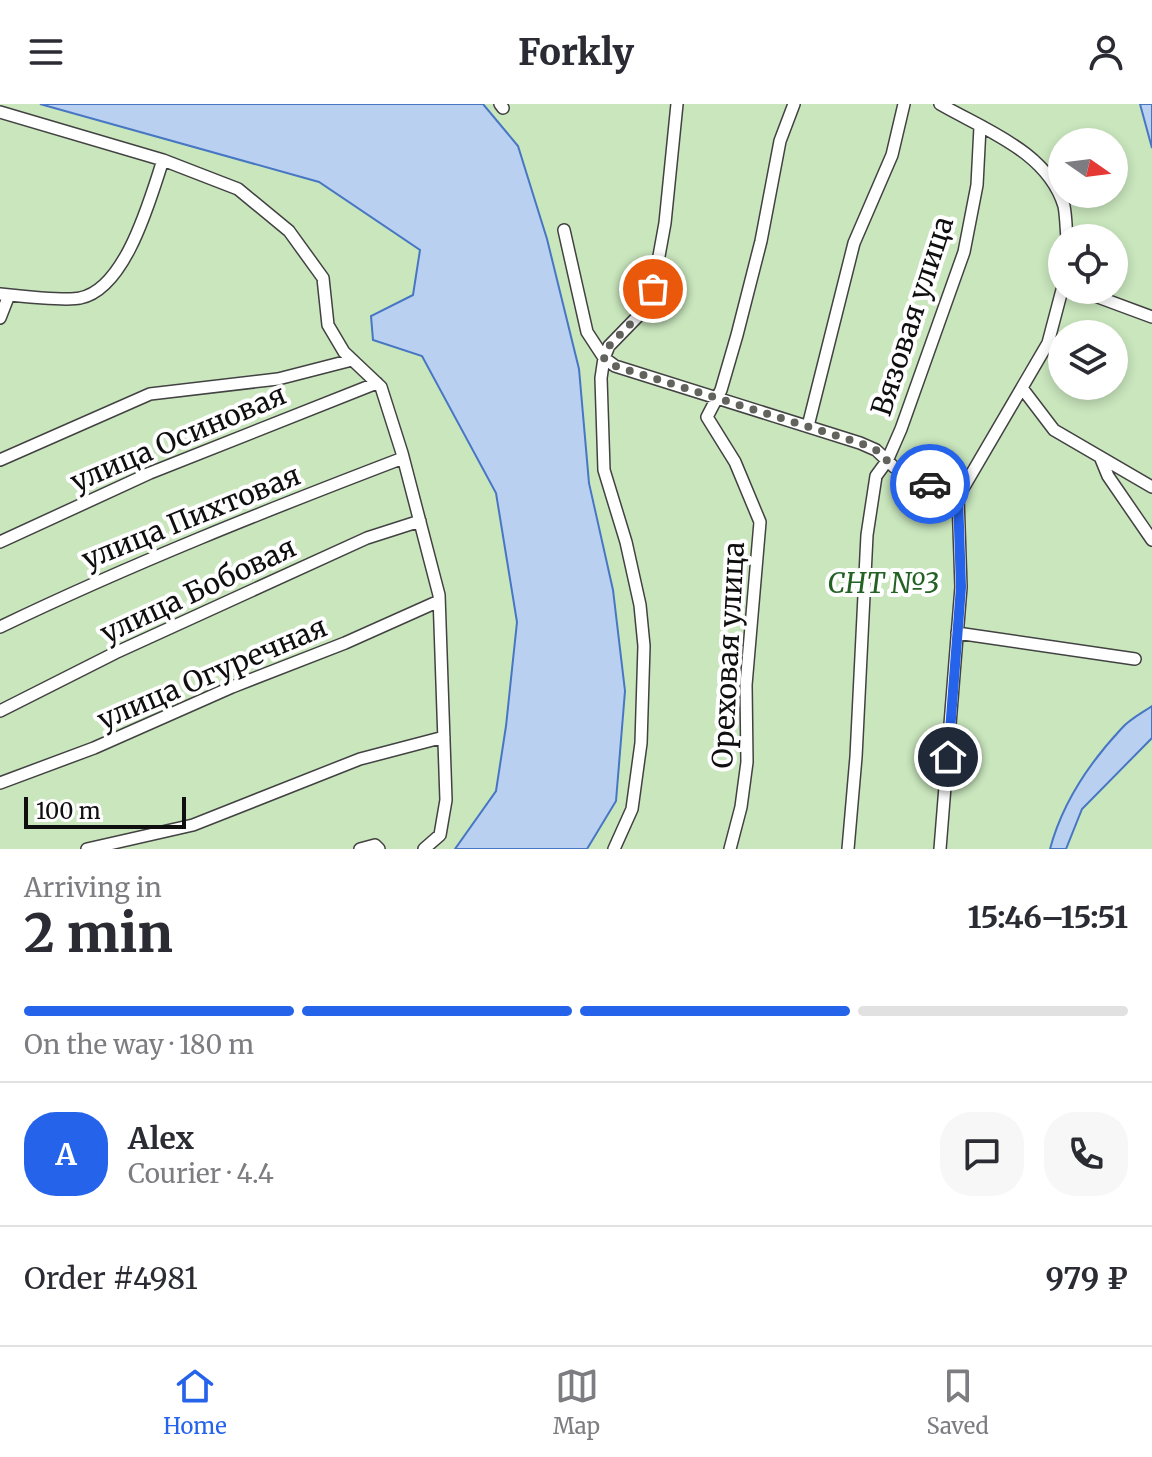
<!DOCTYPE html>
<html lang="en">
<head>
<meta charset="utf-8">
<style>
	body { margin:0; font-family:Merriweather,serif; background:#f7f7f7; color:#2b2b33; height:100vh; display:flex; flex-direction:column; font-size:30px; white-space:nowrap }
	* { box-sizing:border-box; margin:0 }
	p { font-size:26px; color:#7c7c81 }
	.icon { flex:none; width:44px; height:44px; fill:none; stroke:currentColor; stroke-width:2; stroke-linecap:round; stroke-linejoin:round }
	.map { position:relative; height:745px; overflow:hidden }
	.drawer { display:flex; flex-direction:column; background:#fff; flex:1 }
	.drawer>* { flex:none }
	.needle { width:52px; rotate:104deg }
	.buttons { position:absolute; left:1048px; top:24px; display:grid; gap:16px }
	.buttons a { display:grid; place-items:center; width:80px; height:80px; border-radius:50%; background:#fff; box-shadow:0 4px 12px #0003; font-size:40px }
	.scale { position:absolute; left:24px; bottom:20px; width:162px; box-sizing:border-box; padding-left:8px; border:4px solid #0f0f0f; border-top:0; font-size:22px; line-height:28px; white-space:nowrap; color:#0f0f0f; -webkit-text-stroke:6px #fff; paint-order:stroke }
	.pin { position:absolute; display:grid; place-items:center; width:68px; height:68px; color:#fff; margin:-34px; border:4px solid #fff; border-radius:50%; box-shadow:0 2px 8px #0007 }
	.courier { position:absolute; display:grid; place-items:center; width:80px; height:80px; margin:-40px; border:6px solid #2563eb; border-radius:50%; background:#fff; color:#222; box-shadow:0 2px 10px #0007 }
	.summary em { font-style:normal; font-weight:800 }
	.summary div { display:flex; flex-direction:column-reverse }
	.summary { display:flex; align-items:center; justify-content:space-between; height:136px; padding:0 24px }
	h1 { font-size:52px; font-weight:800; line-height:60px }
	.bar { display:grid; grid-template-columns:repeat(4,1fr); gap:12px 8px; align-content:center; height:96px; padding:0 24px }
	.bar i { height:10px; border-radius:6px; background:#e1e1e2 }
	.bar .current { background:#2563eb }
	.bar p { grid-column:span 4 }
	.line { display:flex; align-items:center; gap:20px; padding:0 24px; border-top:2px solid #e1e1e2 }
	.line div { flex:1 }
	.round { display:grid; place-items:center; flex:none; width:84px; height:84px; border-radius:32px; background:#f7f7f7 }
	header { display:flex; justify-content:space-between; align-items:center; height:104px; padding:0 24px; background:#fff; font-size:36px; font-weight:800 }
	.tab-bar { display:flex; justify-content:space-around; align-items:center; height:112px; border-top:2px solid #e1e1e2; background:#fff; font-size:22px; color:#7c7c81 }
	.tab-bar a { display:grid; justify-items:center; gap:4px }
	.tab-bar .current { color:#2563eb }
	.map>svg:first-child { display:block }
	.green { fill:#c9e6bd; fill-rule:evenodd }
	.water { fill:#bad0f1; stroke:#4776c3; stroke-width:2 }
	.lines { fill:none; stroke-linecap:round; stroke-linejoin:round }
	.minor-casing { stroke:#424242; stroke-width:14 }
	.minor { stroke:#fff; stroke-width:11 }
	.done { stroke:#63635e; stroke-width:8; stroke-dasharray:0 14.4 }
	.route { stroke:#2563eb; stroke-width:10 }
	.labels { text-anchor:middle; stroke-width:8; stroke-linejoin:round; paint-order:stroke }
	.street-label { font-size:28px; fill:#0f0f0f; stroke:#fff }
	.park-label { font-size:28px; font-style:italic; fill:#246124; stroke:#fff }
</style>
</head>
<body>
<header><svg class="icon" aria-label="menu" viewBox="0 0 24 24"><path d="M4 6h16M4 12h16M4 18h16"/></svg>Forkly<svg class="icon" aria-label="person" viewBox="0 0 24 24"><circle cx="12" cy="8" r="4"/><path d="M4 21q1-7 8-7t8 7"/></svg></header>
<div class="map">
<svg width="1152" height="745" viewBox="0 0 1152 745">
	<rect width="100%" height="100%" fill="#fefef1"/>
	<path class="green" d="M 0,0 L 40,0 L 319,78 L 420,146 L 413,191 L 371,212 L 422,252 L 496,389 L 517,518 L 506,622 L 496,687 L 455,745 L 0,745 Z
		M 483,0 L 1140,0 L 1152,44 L 1152,745 L 587,745 L 616,697 L 625,587 L 613,486 L 518,43 ZM 1062,38 L 1114,38 L 1114,90 L 1062,90 ZM 1062,134 L 1114,134 L 1114,186 L 1062,186 ZM 1062,230 L 1114,230 L 1114,282 L 1062,282 Z"/>
	<path class="water" d="M 40,0 L 483,0 L 518,42 L 547,135 L 579,265 L 589,379 L 613,486 L 625,587 L 616,697 L 587,745 L 455,745 L 496,687 L 506,622 L 517,518 L 496,389 L 422,252 L 373,236 L 371,212 L 413,191 L 420,146 L 319,78 Z
		M 1140,0 L 1152,0 L 1152,44 Z
		M 1152,602 L 1152,634 L 1082,705 L 1066,745 L 1050,745 C 1062,700 1090,658 1122,624 C 1130,615 1142,609 1152,602 Z"/>
	<g class="lines">
		<defs>
			<path id="minor" d="M 500,0 L 503,4
				M 677,0 L 665,119 L 653,185 L 645,205 L 609,242 L 604,254 L 615,262 L 860,339 L 876,346 L 894,363 L 958,393
				M 940,0 C 985,26 1048,48 1064,102 C 1066,112 1066,124 1067,134
				M 0,8 L 163,56 L 238,85 L 289,127 L 323,174 L 328,221 L 344,248 L 381,283 L 402,349 L 439,491 L 446,696 L 440,731 L 424,745
				M 564,126 L 587,228 L 604,254 L 601,274 L 604,366 L 626,438 L 640,501 L 644,542 L 641,639 L 632,705 L 614,745
				M 1079,186 L 1152,213
				M 0,190 C 16,192 67,197 80,194 C 126,185 150,95 163,56
				M 0,214 L 9,191
				M 1022,284 L 1054,326 L 1152,383
				M 808,322 L 854,139 L 892,51 L 904,0
				M 1101,355 L 1108,372 L 1152,436
				M 0,356 L 150,290 L 278,275 L 352,256
				M 0,438 L 150,369 L 377,279
				M 0,523 C 131,460 267,406 403,354
				M 957,529 L 1135,555
				M 0,607 L 115,549 L 367,434 L 420,417
				M 0,679 L 94,644 L 232,583 L 345,539 L 439,497
				M 87,745 L 193,721 L 360,655 L 444,633
				M 360,745 L 375,741 L 379,745
				M 730,745 L 741,703 L 747,658 L 746,581 L 760,418 L 735,358 L 707,313 L 721,286 L 737,231 L 761,137 L 780,37 L 794,0
				M 848,745 L 856,653 L 867,431 L 876,372 L 887,357 L 901,325 L 964,148 L 977,81 L 980,23
				M 940,745 L 961,483 L 958,393 L 1048,239 L 1062,186"/>
		</defs>
		<use href="#minor" class="minor-casing"/>
		<use href="#minor" class="minor"/>
	</g>
	<g class="lines">
		<path class="done" d="M 653,185 L 645,205 L 609,242 L 604,254 L 615,262 L 860,339 L 876,346 L 894,363 L 930,380"/>
		<path class="route" d="M 930,380 L 958,393 L 961,483 L 948,653"/>
	</g>
	<g class="labels">
		<g class="street-label">
			<text transform="translate(912 212) rotate(-72)" y="10">Вязовая улица</text>
			<text transform="translate(178 334) rotate(-23)" y="10">улица Осиновая</text>
			<text transform="translate(191 413) rotate(-22)" y="10">улица Пихтовая</text>
			<text transform="translate(198 486) rotate(-25)" y="10">улица Бобовая</text>
			<text transform="translate(728 551) rotate(-87)" y="10">Ореховая улица</text>
			<text transform="translate(212 569) rotate(-23)" y="10">улица Огуречная</text>
		</g>
		<g class="park-label">
			<text x="883" y="489">СНТ №3</text>
		</g>
	</g>
</svg>
<div class="buttons">
<a><svg class="needle" viewBox="-14 -14 28 28"><path d="M0-13l5 13h-10z" fill="#e53935"/><path d="M0 13l5-13h-10z" fill="#7c7c81"/></svg></a>
<a><svg class="icon" aria-label="locate" viewBox="0 0 24 24"><circle cx="12" cy="12" r="6"/><path d="M12 2v4M12 18v4M2 12h4M18 12h4"/></svg></a>
<a><svg class="icon" aria-label="layers" viewBox="0 0 24 24"><path d="M12 4l9 5-9 5-9-5zM3 14l9 5 9-5"/></svg></a>
</div>
<div class="scale">100 m</div>
<div class="pin" style="left:653px;top:185px;background:#ea580c"><svg class="icon" aria-label="bag" viewBox="0 0 24 24"><path d="M5 8h14l-1 12H6zM9 8a3 3 0 0 1 6 0"/></svg></div>
<div class="pin" style="left:948px;top:653px;background:#1f2937"><svg class="icon" aria-label="home" viewBox="0 0 24 24"><path d="M3 11l9-7 9 7M6 9v11h12V9"/></svg></div>
<div class="courier" style="left:930px;top:380px"><svg class="icon" aria-label="car" viewBox="0 0 24 24"><path d="M5 17H2v-5l4-1 3-4h7l3 4 3 1v5h-3M9 17h6M6 11h13"/><circle cx="7" cy="17" r="2"/><circle cx="17" cy="17" r="2"/></svg></div>
</div>
<section class="drawer">
<div class="summary"><div><h1>2 min</h1><p>Arriving in</p></div><em>15:46–15:51</em></div>
<div class="bar"><i class="current"></i><i class="current"></i><i class="current"></i><i></i><p>On the way · 180 m</p></div>
<div class="line" style="height:144px"><b class="round" style="background:#2563eb;color:#fff">A</b><div><b>Alex</b><p>Courier · 4.4</p></div><a class="round"><svg class="icon" aria-label="chat" viewBox="0 0 24 24"><path d="M4 5h16v11H9l-5 4z"/></svg></a><a class="round"><svg class="icon" aria-label="phone" viewBox="0 0 24 24"><path d="M5 4h4l2 5-3 2q2 4 5 5l2-3 5 2v4C11 20 4 13 5 4z"/></svg></a></div>
<div class="line" style="height:104px"><div>Order #4981</div><b>979 ₽</b></div>
</section>
<nav class="tab-bar">
<a class="current"><svg class="icon" aria-label="home" viewBox="0 0 24 24"><path d="M3 11l9-7 9 7M6 9v11h12V9"/></svg>Home</a>
<a><svg class="icon" aria-label="map" viewBox="0 0 24 24"><path d="M3 6l6-2 6 2 6-2v14l-6 2-6-2-6 2zM9 4v14M15 6v14"/></svg>Map</a>
<a><svg class="icon" aria-label="saved" viewBox="0 0 24 24"><path d="M7 4h10v16l-5-4-5 4z"/></svg>Saved</a>
</nav>
</body>
</html>
